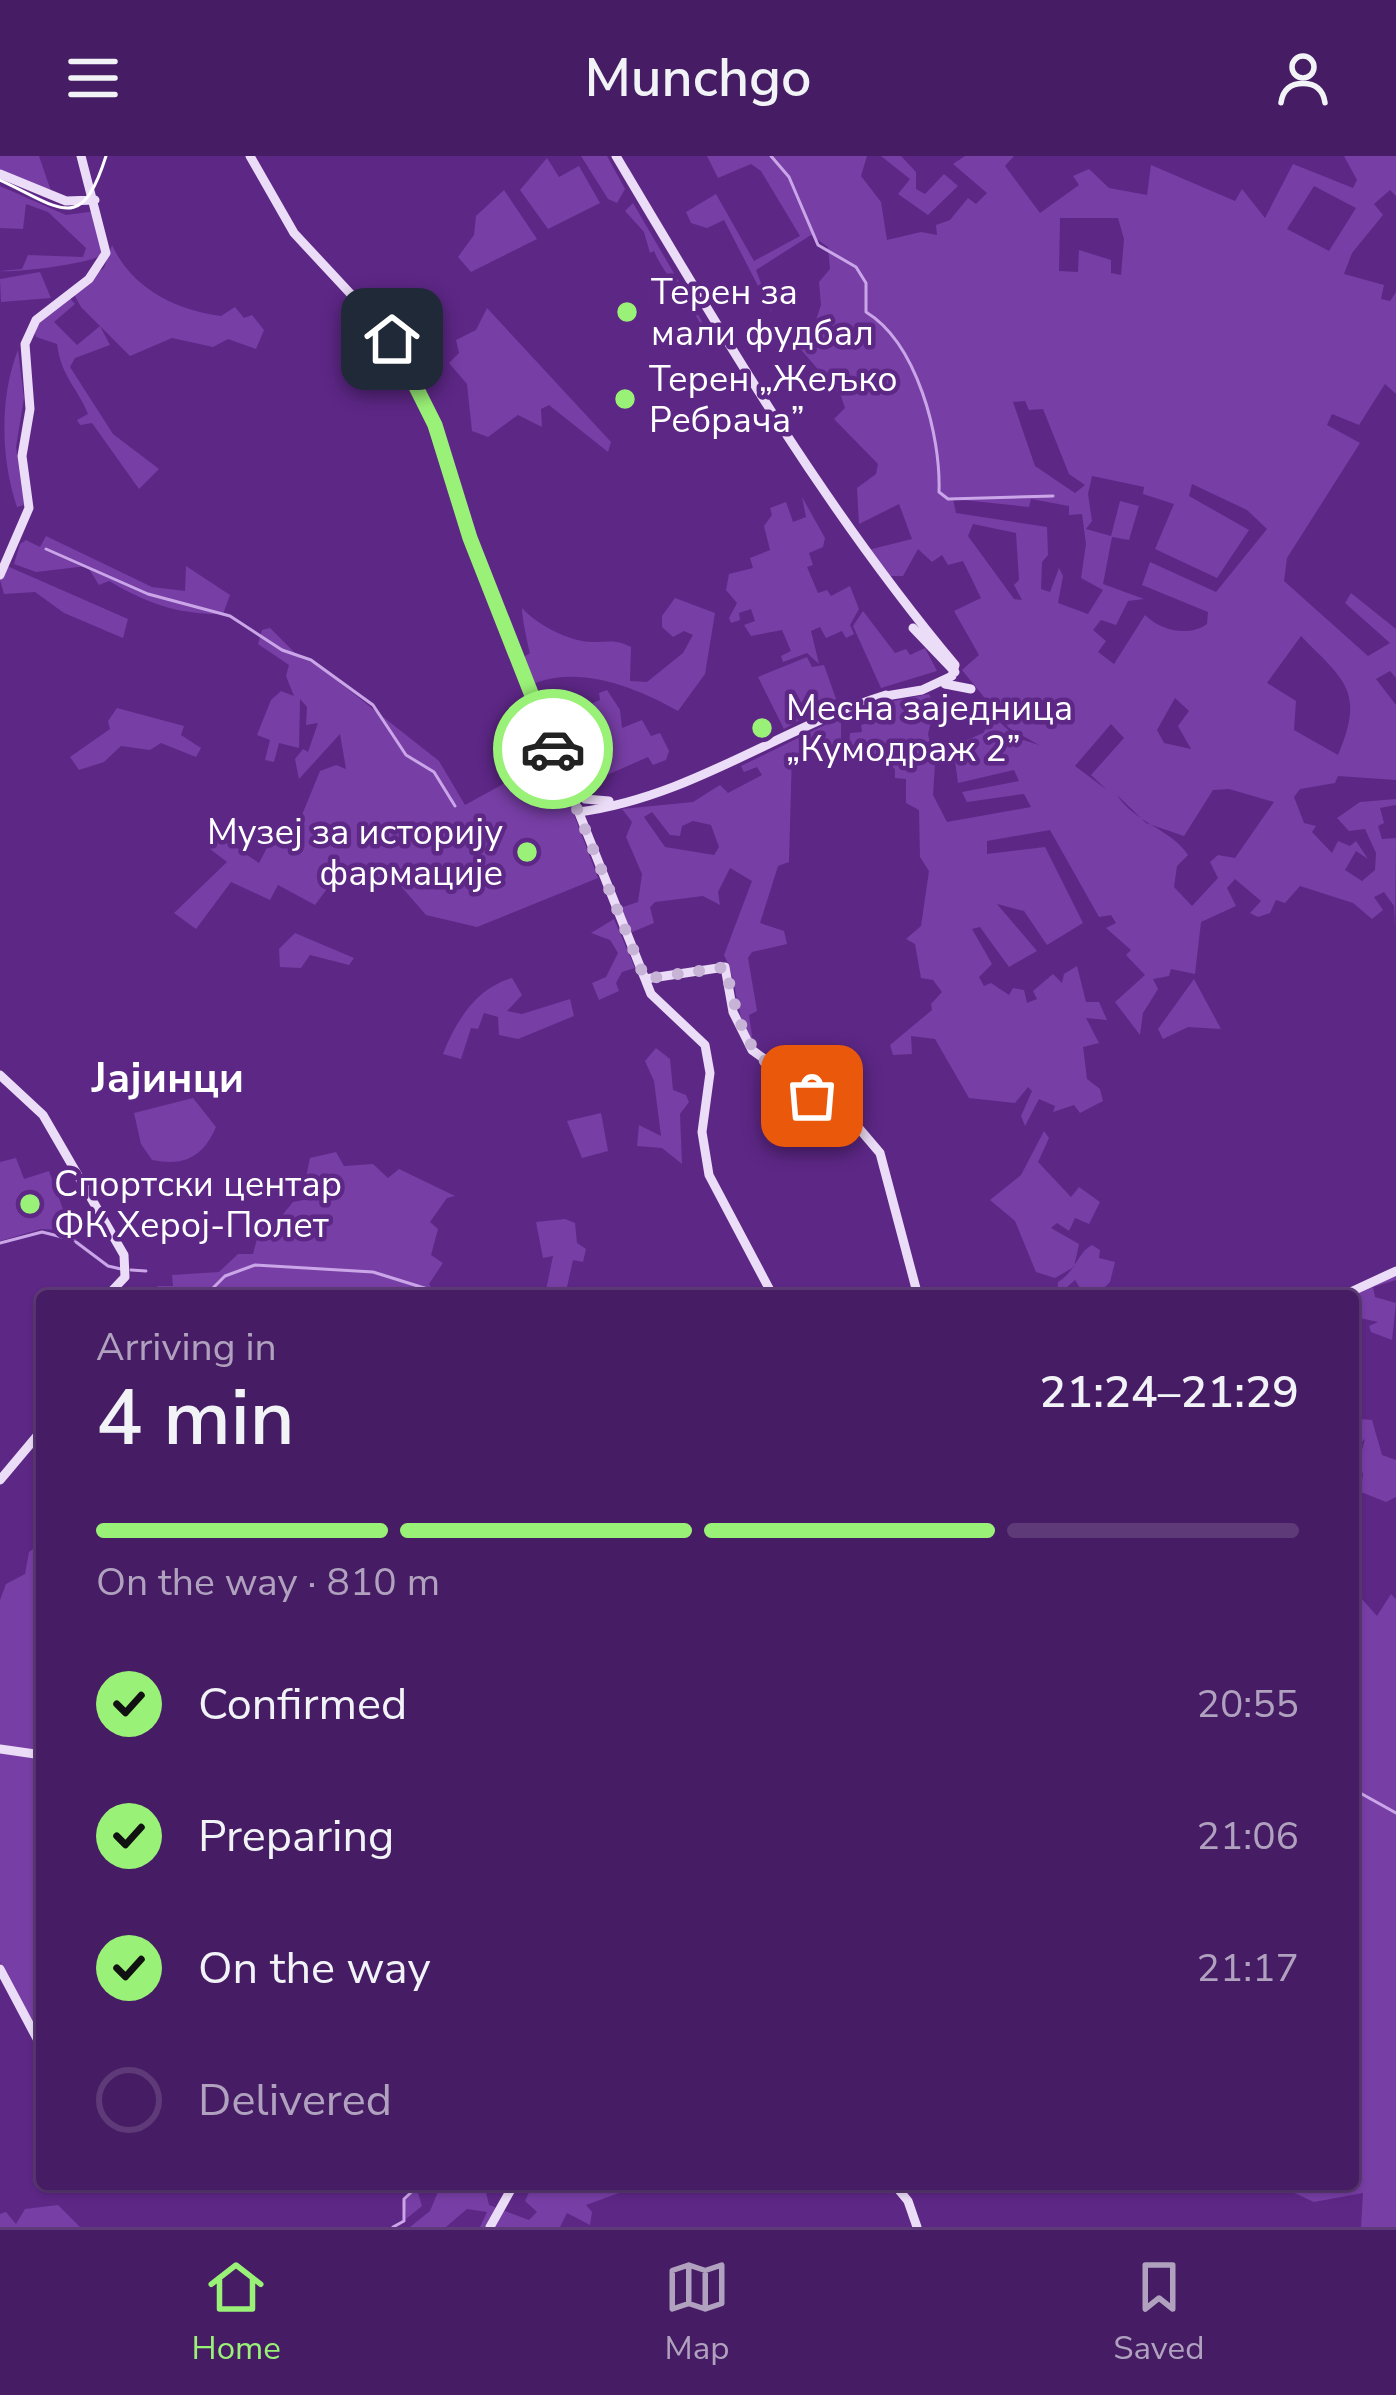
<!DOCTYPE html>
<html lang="en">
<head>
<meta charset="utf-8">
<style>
	body { margin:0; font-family:"Nunito Sans",sans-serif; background:#4d266a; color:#f1f3f6; height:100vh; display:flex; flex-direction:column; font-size:45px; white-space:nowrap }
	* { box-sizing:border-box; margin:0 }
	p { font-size:39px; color:#b0a2bf }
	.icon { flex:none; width:66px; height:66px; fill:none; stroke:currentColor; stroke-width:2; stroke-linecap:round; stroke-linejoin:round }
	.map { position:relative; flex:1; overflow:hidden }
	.side { position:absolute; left:36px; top:1134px; width:1323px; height:900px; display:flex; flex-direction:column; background:#461d64; border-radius:12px; box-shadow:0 3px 9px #0004,0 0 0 3px #5e3b78 }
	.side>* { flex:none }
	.pin { position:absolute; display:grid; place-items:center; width:102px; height:102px; color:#fff; margin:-51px; border-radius:24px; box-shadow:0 6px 18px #0006 }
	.courier { position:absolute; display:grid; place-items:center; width:120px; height:120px; margin:-60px; border:9px solid #9af177; border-radius:50%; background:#fff; color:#222; box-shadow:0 3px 15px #0007 }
	.summary em { font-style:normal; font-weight:600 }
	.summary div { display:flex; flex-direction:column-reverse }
	.summary { display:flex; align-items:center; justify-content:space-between; height:204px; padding:0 60px }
	h1 { font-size:78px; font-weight:600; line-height:90px }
	.bar { display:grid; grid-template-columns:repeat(4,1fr); gap:18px 12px; align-content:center; height:144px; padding:0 60px }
	.bar i { height:15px; border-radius:9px; background:#5e3b78 }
	.bar .selected { background:#9af177 }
	.bar p { grid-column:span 4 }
	ol { padding:0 60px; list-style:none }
	li { display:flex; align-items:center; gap:36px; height:132px }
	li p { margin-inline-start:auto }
	li .icon { padding:12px; border-radius:50%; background:#9af177; color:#111; stroke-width:4 }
	li:last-child { color:#b0a2bf }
	li i { width:66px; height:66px; border:6px solid #5e3b78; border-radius:50% }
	header { display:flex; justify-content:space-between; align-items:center; height:156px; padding:0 60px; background:#461d64; font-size:54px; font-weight:600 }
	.tab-bar { display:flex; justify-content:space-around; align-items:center; height:168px; border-top:3px solid #5e3b78; background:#461d64; font-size:33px; color:#b0a2bf }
	.tab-bar a { display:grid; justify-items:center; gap:6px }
	.tab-bar .selected { color:#9af177 }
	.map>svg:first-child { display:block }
	.green { fill:#773ea5; fill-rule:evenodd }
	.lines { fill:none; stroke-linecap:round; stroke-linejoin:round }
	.stream { stroke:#caa6e9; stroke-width:3 }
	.secondary { stroke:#ebdcf7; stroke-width:9 }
	.tram { stroke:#fff; stroke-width:3 }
	.done { stroke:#c6b3d5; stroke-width:12; stroke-dasharray:0 21.6 }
	.route { stroke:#9af177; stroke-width:15 }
	.poi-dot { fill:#9af177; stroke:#5d2786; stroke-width:4.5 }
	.labels { text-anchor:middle; stroke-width:9; stroke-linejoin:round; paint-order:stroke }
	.poi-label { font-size:36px; fill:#fff; stroke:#5d2786; text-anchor:start }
	.quarter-label { font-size:42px; font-weight:bold; fill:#fff; stroke:#5d2786 }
</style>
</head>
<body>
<header><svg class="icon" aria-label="menu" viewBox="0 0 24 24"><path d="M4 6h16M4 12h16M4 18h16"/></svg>Munchgo<svg class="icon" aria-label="person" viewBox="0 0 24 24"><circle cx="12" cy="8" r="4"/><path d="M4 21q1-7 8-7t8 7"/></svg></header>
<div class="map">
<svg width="1396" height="2071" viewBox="0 0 1396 2071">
	<rect width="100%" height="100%" fill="#5d2786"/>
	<path class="green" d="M 0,0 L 39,0 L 51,35 L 0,14 Z
		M 581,0 L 607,0 L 625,33 L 617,47 L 608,43 Z
		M 707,0 L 867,0 L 861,20 L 881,46 L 887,84 L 921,76 L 937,79 L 936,69 L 950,64 L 968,42 L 976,48 L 987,37 L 953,8 L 965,0 L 1014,0 L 1005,10 L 1040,57 L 1079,29 L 1073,20 L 1089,13 L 1109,32 L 1147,39 L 1151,9 L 1235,45 L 1242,33 L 1265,62 L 1293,8 L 1353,32 L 1357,24 L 1344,0 L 1396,0 L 1396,40 L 1390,34 L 1374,48 L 1383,59 L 1352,97 L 1344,118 L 1384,129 L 1381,143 L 1390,145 L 1396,136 L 1396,238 L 1385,228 L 1359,269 L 1332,258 L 1327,269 L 1360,287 L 1287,402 L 1284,425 L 1368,500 L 1390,487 L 1345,447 L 1351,437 L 1396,473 L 1396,522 L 1390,515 L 1376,523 L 1396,549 L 1396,624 L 1338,620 L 1335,627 L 1300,633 L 1294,641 L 1304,667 L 1316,670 L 1312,676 L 1332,697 L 1338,685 L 1350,690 L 1356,685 L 1368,703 L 1356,695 L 1345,714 L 1362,725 L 1375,714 L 1376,697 L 1365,673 L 1349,675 L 1337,662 L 1360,646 L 1396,643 L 1396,649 L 1380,652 L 1384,667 L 1378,670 L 1382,683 L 1396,682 L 1395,770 L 1394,750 L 1384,736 L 1374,741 L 1383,754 L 1372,763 L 1353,747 L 1300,730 L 1285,747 L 1276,744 L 1270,757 L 1258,761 L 1250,757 L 1261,745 L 1235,723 L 1227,732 L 1236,750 L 1201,766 L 1195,818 L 1171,813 L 1169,820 L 1153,823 L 1158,833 L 1143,857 L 1140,879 L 1115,846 L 1145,819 L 1126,799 L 1131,794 L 1106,772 L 1116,767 L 1111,759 L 1099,761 L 1050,674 L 987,685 L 987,698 L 1045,691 L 1083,767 L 1047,789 L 1024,755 L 997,748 L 1037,795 L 1009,811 L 980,771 L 972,773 L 992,808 L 979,821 L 984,830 L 991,827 L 1009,839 L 1013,832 L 1024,834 L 1027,847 L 1037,843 L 1033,835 L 1053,818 L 1062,827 L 1064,818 L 1077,810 L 1086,846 L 1099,846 L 1107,864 L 1086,862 L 1099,887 L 1083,891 L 1087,923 L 1100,933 L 1103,945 L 1080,957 L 1074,949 L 1053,956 L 1055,950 L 1039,943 L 1025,970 L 1021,960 L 1032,935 L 1028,931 L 1015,947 L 969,942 L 935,883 L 911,880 L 912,898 L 893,899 L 890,889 L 932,854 L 931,848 L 942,836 L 933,824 L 921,822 L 915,788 L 906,783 L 921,770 L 929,715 L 920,701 L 919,654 L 906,647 L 906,623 L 895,622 L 895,613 L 884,605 L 848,602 L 850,577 L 862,576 L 861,569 L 872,566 L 868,550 L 929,538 L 935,550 L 928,578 L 935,608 L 933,639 L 947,666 L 1031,651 L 1024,638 L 967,646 L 962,636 L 1019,625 L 1014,614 L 958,627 L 953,590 L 983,577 L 994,561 L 1017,582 L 1039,589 L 1009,572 L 962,514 L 979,499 L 954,455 L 981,442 L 963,405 L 948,409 L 942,399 L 932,406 L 918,393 L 903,420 L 887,420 L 868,394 L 912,383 L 899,348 L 859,368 L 857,332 L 876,318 L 878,308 L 834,263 L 845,252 L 841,240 L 791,182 L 815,167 L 821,149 L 819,126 L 830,113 L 828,91 L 811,79 L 756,114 L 772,157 L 724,64 L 707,72 L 691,67 L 686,56 L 716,38 L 754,105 L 800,80 L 761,15 L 751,8 L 718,22 ZM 1314,30 L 1356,52 L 1329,95 L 1287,73 ZM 1060,62 L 1118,62 L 1124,83 L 1121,119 L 1111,117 L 1111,104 L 1079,94 L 1078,116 L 1059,115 ZM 1025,245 L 1029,254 L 1043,253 L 1069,318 L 1085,329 L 1075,337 L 1035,310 L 1013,246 ZM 1092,320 L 1144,331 L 1143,338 L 1174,348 L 1155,393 L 1217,422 L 1249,374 L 1189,340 L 1192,328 L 1247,354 L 1267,373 L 1216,436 L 1150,406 L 1142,429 L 1208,456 L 1207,468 C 1189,481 1161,475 1145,459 L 1114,508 L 1098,496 L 1106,485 L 1093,474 L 1101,464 L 1116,469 L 1128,445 L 1144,443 L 1103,428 L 1112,381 L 1129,384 L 1139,350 L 1120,345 L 1111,380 L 1086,373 L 1092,365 L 1088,338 ZM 953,343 L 1029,351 L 1031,343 L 1069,350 L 1069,359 L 1082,358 L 1086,388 L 1081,422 L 1103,434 L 1088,458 L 1058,447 L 1063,420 L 1059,412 L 1050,436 L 1041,433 L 1042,406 L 1048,399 L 1047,371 L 956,357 ZM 973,368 L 1016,377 L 1019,424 L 1014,429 L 1022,444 L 1014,443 L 968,380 ZM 1301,480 C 1345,525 1365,535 1338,599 L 1294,574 L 1296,545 L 1267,527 ZM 1175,542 L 1189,555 L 1178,570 L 1191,593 L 1164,587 L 1157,574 ZM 1111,568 L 1124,582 L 1091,619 L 1107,634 L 1075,610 ZM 1229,633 L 1274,646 L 1235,702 L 1218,699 L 1210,706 L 1218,722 L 1192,750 L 1174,731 L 1177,710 L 1188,699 C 1171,673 1135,667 1117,639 L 1146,667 L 1184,680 L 1213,634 Z
		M 881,0 L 901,0 L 916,16 L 916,33 L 925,38 L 944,18 L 958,30 L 928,59 L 898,38 L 910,23 Z
		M 547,2 L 559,21 L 579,10 L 600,47 L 548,73 L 520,34 Z
		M 0,30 L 66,59 L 96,55 L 103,98 C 95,107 16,117 0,115 L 22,113 L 28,99 L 83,101 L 86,92 L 48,56 L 26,48 L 23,73 L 0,72 Z
		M 504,34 L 537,83 L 471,116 L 458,101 L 474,79 L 476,60 Z
		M 633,47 L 714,186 L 707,189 C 704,158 667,126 654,95 L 650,97 L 644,76 L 625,55 Z
		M 112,89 C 131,131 174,154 221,160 L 235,151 L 244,162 L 252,159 L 264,174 L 256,193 L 228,183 L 213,191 L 172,182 L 130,200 L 81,151 L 72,135 L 104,112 Z
		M 40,116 L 51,142 L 1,146 L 0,123 Z
		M 68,140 L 75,148 L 54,166 L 77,189 L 100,170 L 110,189 L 75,202 L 70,211 L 113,278 L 159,313 L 139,333 L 92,267 L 80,269 L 77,264 L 88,258 C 77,231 61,220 57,188 L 36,181 L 33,172 Z
		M 487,152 L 611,286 L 608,296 L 549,249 L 541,253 L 542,271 L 518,259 L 488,281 L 472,275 L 467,228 L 449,207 L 459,197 L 456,184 L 476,174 Z
		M 18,194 L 24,242 L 16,291 L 24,349 L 17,351 C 0,301 0,239 18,194 Z
		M 802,341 L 825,382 L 823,391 L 809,397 L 813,409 L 807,411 L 818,437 L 827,434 L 831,440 L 850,430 L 859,453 L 850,469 L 854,478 L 846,482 L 842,475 L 826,482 L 820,471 L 811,475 L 819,508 L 807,497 L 783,506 L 781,500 L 791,495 L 782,474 L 751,480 L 744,469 L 755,465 L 751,453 L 739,457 L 740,464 L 731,467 L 729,462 L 737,447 L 726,434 L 729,418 L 753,412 L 750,402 L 770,394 L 764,370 L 772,359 L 770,352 L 786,346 L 793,366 L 806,361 Z
		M 46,380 L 152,431 L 185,435 L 186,410 L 230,439 L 223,458 C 179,459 146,447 109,425 L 99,429 L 87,410 L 36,416 L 14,408 L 20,388 L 26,384 L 40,391 Z
		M 7,410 L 128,463 L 123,482 L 64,457 L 35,436 L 4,438 L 0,424 Z
		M 675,442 L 715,457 L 705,518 L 678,555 C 640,534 584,509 535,527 L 522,502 L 530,497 C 527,486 522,461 522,452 C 536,468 569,486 593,486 C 610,486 615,483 631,491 L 630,525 L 647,526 L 683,497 L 693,479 L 684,475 L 673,481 L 662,471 L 662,460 Z
		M 863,455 L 895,497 L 906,493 L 910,499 L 925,492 L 937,515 L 881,532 L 853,470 Z
		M 270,472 L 300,502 L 316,508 L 439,605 L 465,649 L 552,601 L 598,722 L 477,771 L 426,759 L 392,720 L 334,726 L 336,718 L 327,714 L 332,726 L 315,749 L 278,729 L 270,744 L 231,726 L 196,773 L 174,757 L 227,706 L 210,693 L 218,679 L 259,707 L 273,680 L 290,688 L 320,615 L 336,609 L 346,613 L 340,578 L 299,623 L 295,603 L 303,593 L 308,596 L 318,567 L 306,569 L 307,551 L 300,543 L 299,592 L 279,587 L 274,606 L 265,604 L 270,584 L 257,579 L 271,544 L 281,535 L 294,540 L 286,520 L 289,509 L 258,488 L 262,474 Z
		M 807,501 L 812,511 L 824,509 L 836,543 L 784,573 L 758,521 Z
		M 607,534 L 620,554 L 622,572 L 642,564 L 651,580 L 660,577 L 669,595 L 666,604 L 653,609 L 648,601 L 598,623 L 592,595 L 575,602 L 574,588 L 561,571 L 573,565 L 570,557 L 600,544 L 599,537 Z
		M 117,552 L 184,570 L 181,579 L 201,592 L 196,601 L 161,587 L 150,594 L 121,590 L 104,606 L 79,614 L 70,601 L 110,573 L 108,565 Z
		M 841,561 L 841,603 L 813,593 L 808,581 L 809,600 L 792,596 L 789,706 L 778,710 L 760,767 L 784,775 L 787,788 L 752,796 L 748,802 L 757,855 L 749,859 L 753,887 C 734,861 739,827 724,799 L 752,725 L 730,712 L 718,736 L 720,749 L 703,740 L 655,746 L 650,751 L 654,767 L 630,777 L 620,752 L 638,746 L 642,718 L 626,681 L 632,666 L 622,653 L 693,646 L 720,629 L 728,637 L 762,619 L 757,611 L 744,616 L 741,610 ZM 652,656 L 670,679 L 680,680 L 682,670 L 693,665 L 711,669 L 719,691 L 714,699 L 665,691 L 644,661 Z
		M 614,763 L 635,812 L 622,816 L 616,827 L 619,835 L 599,844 L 592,827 L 606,821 L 618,797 L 610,784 L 591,777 Z
		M 295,777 L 354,802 L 349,809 L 310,799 L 301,812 L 280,811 L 279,793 Z
		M 512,822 L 522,839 L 507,855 L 522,858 L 570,843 L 574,860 L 518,883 L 499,879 L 498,861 L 484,857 L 478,873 L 471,872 L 461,903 L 443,898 C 456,864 477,832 512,822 Z
		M 1194,823 L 1221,873 L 1188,871 L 1163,883 L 1158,873 Z
		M 656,892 L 670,903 L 673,934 L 686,939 L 689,946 L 680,958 L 682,1008 L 662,992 L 637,990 L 639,969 L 661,980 L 654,925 L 645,905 Z
		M 193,942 L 216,971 C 204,999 186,1011 152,1004 L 141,988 L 134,957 Z
		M 601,957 L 608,995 L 582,1002 L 567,965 Z
		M 1044,975 L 1049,982 L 1038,1006 L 1071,1041 L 1079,1031 L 1100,1046 L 1089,1068 L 1075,1062 L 1069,1075 L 1057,1067 L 1051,1072 L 1079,1088 L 1074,1111 L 1055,1122 L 1036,1116 L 1015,1065 L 990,1044 L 1021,1019 Z
		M 336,996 L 344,1010 L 373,1008 L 388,1022 L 399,1013 L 455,1040 L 447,1042 L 430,1066 L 438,1073 L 431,1099 L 443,1107 L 429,1128 L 437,1140 L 144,1140 L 158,1130 L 173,1130 L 172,1119 L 219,1116 L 238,1098 L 253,1098 L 260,1072 L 275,1068 L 293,1046 L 314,1042 L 312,1025 L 306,1021 L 310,1002 Z
		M 16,1002 L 24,1023 L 49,1015 L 71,1075 L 41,1073 L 0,1085 L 0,1006 Z
		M 565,1063 L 575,1067 L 577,1087 L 586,1093 L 583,1106 L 573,1104 L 565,1140 L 524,1140 L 526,1135 L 546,1134 L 553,1100 L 543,1102 L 536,1066 Z
		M 1092,1089 L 1100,1094 L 1099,1102 L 1115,1106 L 1110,1126 L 1096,1140 L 1085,1140 L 1075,1124 L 1057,1140 L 1058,1126 C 1077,1114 1077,1097 1092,1089 Z
		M 1396,1116 L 1396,1124 L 1373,1131 L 1375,1141 L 1396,1147 L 1392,1184 L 1371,1176 L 1369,1170 L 1378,1166 L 1355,1161 L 1355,1136 Z
		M 1357,1246 L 1361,1263 L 1372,1264 L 1382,1299 L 1396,1304 L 1396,1341 L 1386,1346 L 1361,1336 L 1363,1317 L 1357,1312 L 1365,1283 L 1353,1293 Z
		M 38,1389 L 42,1390 L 42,1886 L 0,1806 L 0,1444 L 6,1428 L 25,1418 L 29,1396 Z
		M 1391,1438 L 1396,1443 L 1396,2071 L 1361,2071 L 1363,2037 L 1314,2046 L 1275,2028 L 1353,2028 L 1353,1960 L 1358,1952 L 1353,1945 L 1353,1450 L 1361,1442 L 1377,1460 Z
		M 420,2028 L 484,2028 L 489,2049 L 529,2064 L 537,2056 L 525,2045 L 533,2028 L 656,2028 L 661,2036 L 630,2033 L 586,2049 L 592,2056 L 590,2069 L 567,2057 L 560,2071 L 480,2071 L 487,2056 L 467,2053 L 446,2071 L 410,2071 L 430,2055 L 440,2031 L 425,2028 L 417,2034 L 422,2050 L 406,2063 L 404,2043 Z
		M 58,2049 L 80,2071 L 0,2071 L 0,2058 L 6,2056 L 16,2068 L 25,2053 Z"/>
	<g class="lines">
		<path class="stream" d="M 771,0 L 789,21 L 818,89 L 856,111 L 866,127 L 866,156 C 917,187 941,280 939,336 L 948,343 L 1053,340
			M 46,393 L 148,438 L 230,460 L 282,494 L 311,504 L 373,549 L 406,599 L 434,616 L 455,650
			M 76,1086 L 108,1110 L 121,1113
			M 0,1087 L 42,1076 L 74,1084
			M 131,1114 L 146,1115
			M 205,1140 L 225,1120 L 255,1109 L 373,1116 L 450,1140
			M 1353,1633 L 1396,1657
			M 393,2071 L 404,2065 L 404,2043 L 420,2028"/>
		<path class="secondary" d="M 250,0 L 294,77 L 387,177 L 420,234 L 482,413 L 651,838 L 705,889 L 710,917 L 702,976 L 709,1019 L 773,1140
			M 616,0 C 721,177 823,351 955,509 L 952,520 L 922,534 L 880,541
			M 0,18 L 66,45 L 95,44
			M 0,419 L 29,352 L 22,300 L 30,253 L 25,188 L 36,164 L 89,123 L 106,97 L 81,0
			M 913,472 L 955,516
			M 945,528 L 971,533
			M 571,632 L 585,643 L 609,645
			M 579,656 C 691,641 780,572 886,539
			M 645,823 L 725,811 L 733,856 L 752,894 L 857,970 L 880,997 L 918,1140
			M 0,919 L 43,959 L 124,1099 L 125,1121 L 107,1140
			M 1342,1140 L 1396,1115
			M 0,1324 L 42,1274
			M 0,1593 L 42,1599
			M 0,1813 L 42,1892
			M 894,2028 L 908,2045 L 917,2071
			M 490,2071 L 514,2028"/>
		<path class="tram" d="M 0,24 C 61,52 81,79 106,0"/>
	</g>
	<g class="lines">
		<path class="done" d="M 553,593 L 645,823 L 725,811 C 745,888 743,894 812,940"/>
		<path class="route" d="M 392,183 L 435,269 L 470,382 L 553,593"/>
	</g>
	<g class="poi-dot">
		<circle cx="627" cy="156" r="12"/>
		<circle cx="625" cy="243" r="12"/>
		<circle cx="762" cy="572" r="12"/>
		<circle cx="527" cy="696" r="12"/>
		<circle cx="30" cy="1048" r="12"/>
	</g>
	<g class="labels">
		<g class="poi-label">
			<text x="651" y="148">Терен за<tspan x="651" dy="41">мали фудбал</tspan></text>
			<text x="649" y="235">Терен „Жељко<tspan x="649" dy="41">Ребрача”</tspan></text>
			<text x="786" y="564">Месна заједница<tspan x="786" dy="41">„Кумодраж 2”</tspan></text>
			<text x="503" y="688" text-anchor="end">Музеј за историју<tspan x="503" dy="41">фармације</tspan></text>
			<text x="54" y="1040">Спортски центар<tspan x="54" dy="41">ФК Херој-Полет</tspan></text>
		</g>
		<g class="quarter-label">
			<text x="168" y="936">Јајинци</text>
		</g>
	</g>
</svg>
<div class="pin" style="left:812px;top:940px;background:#ea580c"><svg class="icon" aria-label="bag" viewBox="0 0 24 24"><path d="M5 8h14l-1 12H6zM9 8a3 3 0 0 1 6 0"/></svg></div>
<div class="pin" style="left:392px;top:183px;background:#1f2937"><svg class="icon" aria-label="home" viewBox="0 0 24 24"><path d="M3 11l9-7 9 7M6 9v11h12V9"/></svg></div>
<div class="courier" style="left:553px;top:593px"><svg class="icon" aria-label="car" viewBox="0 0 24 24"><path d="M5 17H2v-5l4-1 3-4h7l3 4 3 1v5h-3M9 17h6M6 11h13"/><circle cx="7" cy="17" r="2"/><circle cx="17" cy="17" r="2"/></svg></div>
<section class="side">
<div class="summary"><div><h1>4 min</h1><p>Arriving in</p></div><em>21:24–21:29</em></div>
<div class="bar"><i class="selected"></i><i class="selected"></i><i class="selected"></i><i></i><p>On the way · 810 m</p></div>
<ol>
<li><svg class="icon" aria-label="check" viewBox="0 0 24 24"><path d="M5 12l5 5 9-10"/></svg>Confirmed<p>20:55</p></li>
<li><svg class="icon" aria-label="check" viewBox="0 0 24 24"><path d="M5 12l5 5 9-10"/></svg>Preparing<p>21:06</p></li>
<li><svg class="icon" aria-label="check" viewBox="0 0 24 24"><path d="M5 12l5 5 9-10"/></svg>On the way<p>21:17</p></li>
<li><i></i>Delivered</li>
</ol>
</section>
</div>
<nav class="tab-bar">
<a class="selected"><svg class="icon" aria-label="home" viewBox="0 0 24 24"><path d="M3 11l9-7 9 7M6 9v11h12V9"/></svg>Home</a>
<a><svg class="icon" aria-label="map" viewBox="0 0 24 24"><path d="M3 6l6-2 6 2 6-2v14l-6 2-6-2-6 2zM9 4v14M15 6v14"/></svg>Map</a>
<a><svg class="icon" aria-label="saved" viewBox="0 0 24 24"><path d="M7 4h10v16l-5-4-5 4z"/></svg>Saved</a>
</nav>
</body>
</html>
